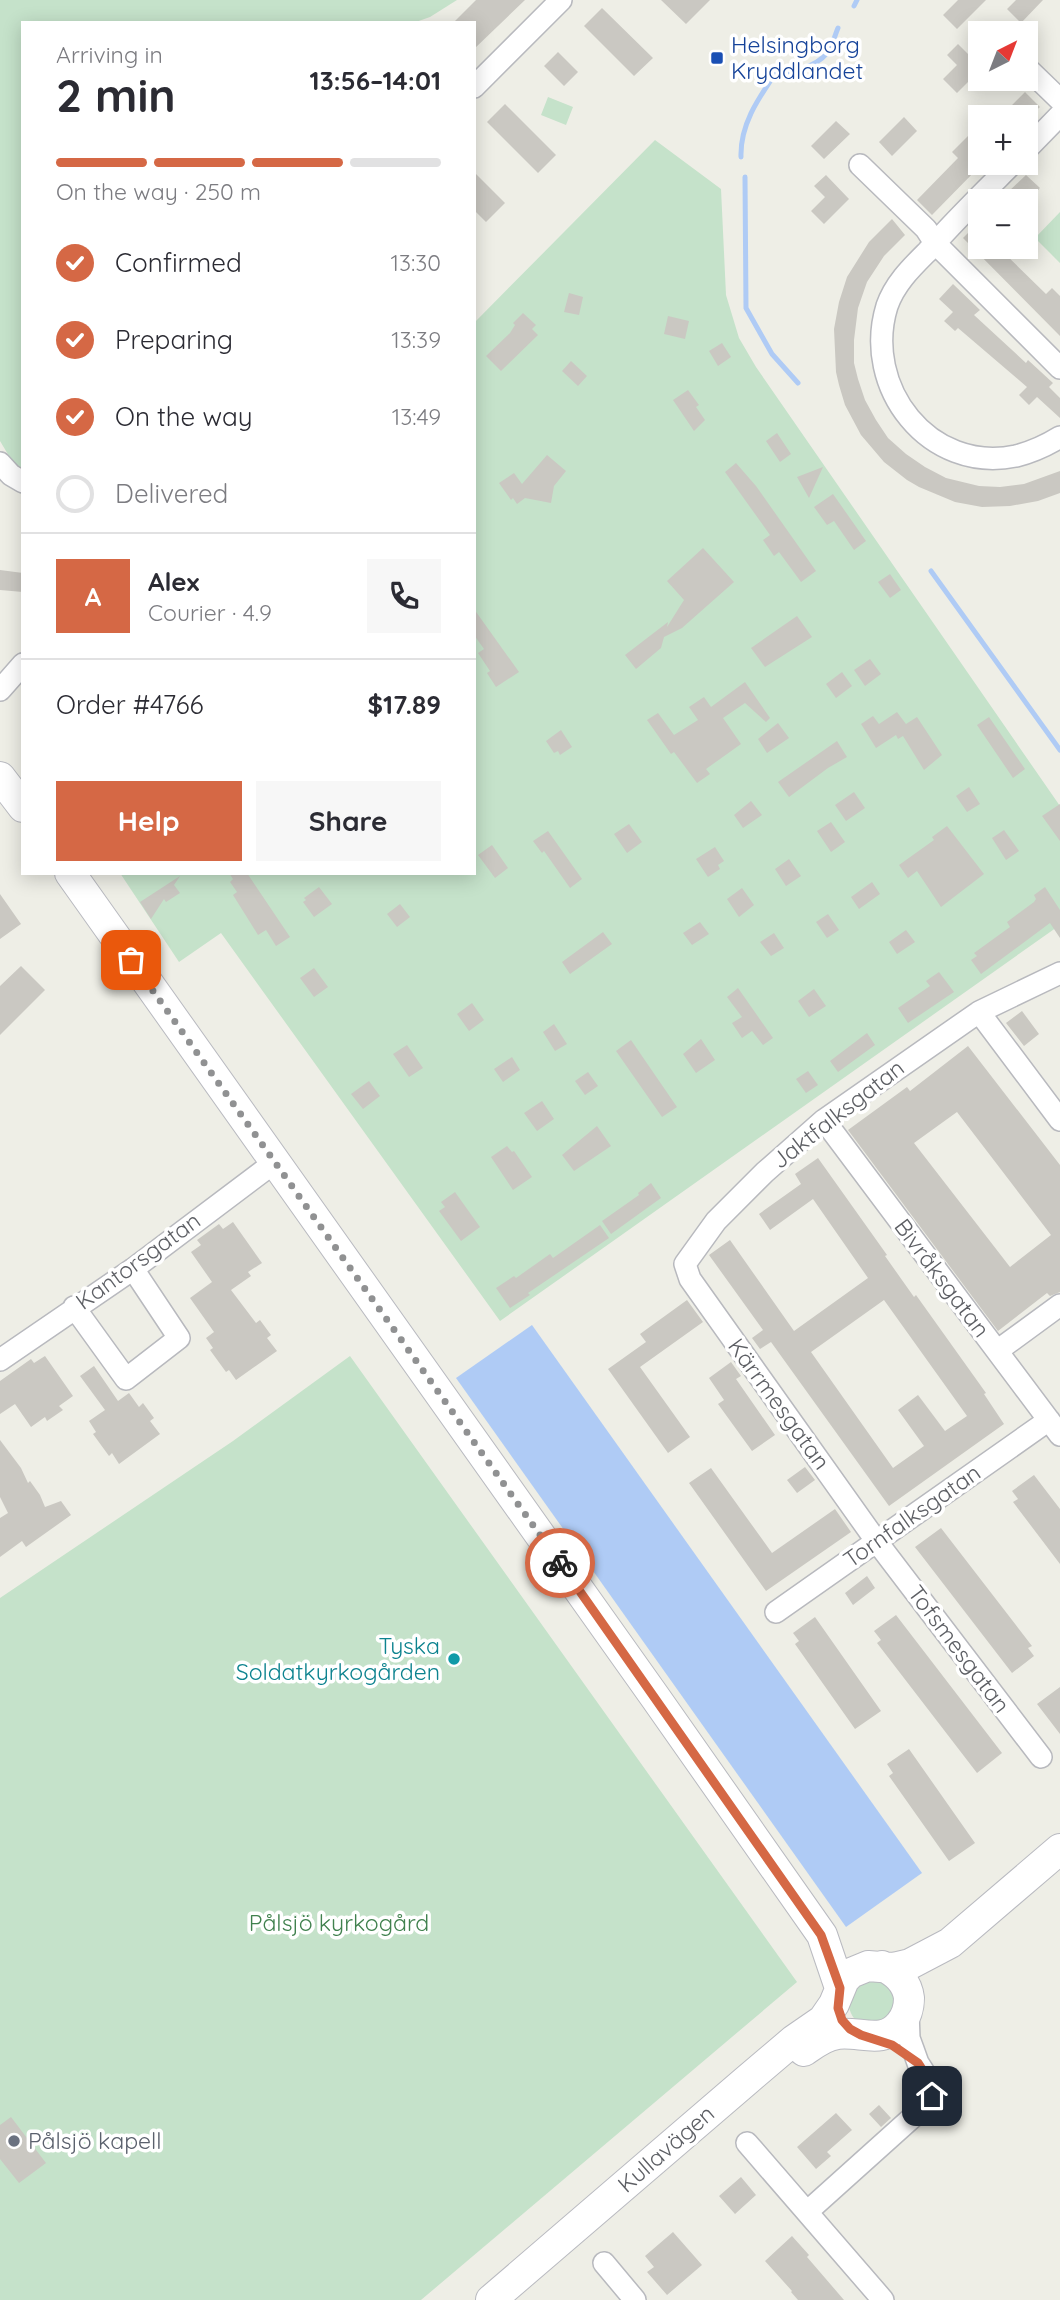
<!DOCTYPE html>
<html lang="en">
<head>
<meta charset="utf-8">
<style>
	body { margin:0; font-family:Quicksand,sans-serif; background:#f7f7f7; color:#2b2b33; height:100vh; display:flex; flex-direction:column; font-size:26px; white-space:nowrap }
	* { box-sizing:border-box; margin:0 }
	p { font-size:23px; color:#7c7c81 }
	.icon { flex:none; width:38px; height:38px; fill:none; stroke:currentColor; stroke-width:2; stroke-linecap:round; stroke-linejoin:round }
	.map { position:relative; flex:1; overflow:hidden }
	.drawer { position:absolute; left:21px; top:21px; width:455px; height:854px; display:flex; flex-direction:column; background:#fff; border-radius:0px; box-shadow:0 4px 18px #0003 }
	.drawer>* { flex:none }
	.needle { width:46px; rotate:42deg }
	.controls { position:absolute; left:968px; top:21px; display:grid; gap:14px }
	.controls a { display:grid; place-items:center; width:70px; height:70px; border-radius:0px; background:#fff; box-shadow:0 4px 18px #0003; font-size:35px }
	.pin { position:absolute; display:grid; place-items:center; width:60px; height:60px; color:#fff; margin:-30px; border-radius:14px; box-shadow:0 4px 10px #0006 }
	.courier { position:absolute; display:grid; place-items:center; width:70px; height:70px; margin:-35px; border:5px solid #d56845; border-radius:50%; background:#fff; color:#222; box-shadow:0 2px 9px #0007 }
	.head em { font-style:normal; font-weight:700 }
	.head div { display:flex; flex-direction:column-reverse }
	.head { display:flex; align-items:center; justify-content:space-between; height:119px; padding:0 35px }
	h1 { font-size:46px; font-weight:700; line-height:52px }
	.bar { display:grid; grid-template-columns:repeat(4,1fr); gap:10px 7px; align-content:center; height:84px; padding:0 35px }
	.bar i { height:9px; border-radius:5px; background:#e1e1e2 }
	.bar .active { background:#d56845 }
	.bar p { grid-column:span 4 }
	.line { display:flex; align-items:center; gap:18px; padding:0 35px; border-top:2px solid #e1e1e2 }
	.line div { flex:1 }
	.round { display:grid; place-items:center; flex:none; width:74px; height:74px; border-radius:0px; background:#f7f7f7 }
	ol { padding:0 35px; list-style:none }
	li { display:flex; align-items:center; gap:21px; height:77px }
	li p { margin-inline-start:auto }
	li .icon { padding:7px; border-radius:50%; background:#d56845; color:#fff; stroke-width:4 }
	li:last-child { color:#7c7c81 }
	li i { width:38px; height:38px; border:4px solid #e1e1e2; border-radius:50% }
	.action { display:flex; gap:14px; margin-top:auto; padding:14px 35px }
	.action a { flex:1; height:80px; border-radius:0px; background:#d56845; color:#fff; font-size:28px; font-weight:700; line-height:80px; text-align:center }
	.action a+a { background:#f7f7f7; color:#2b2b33 }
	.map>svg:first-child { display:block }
	.green { fill:#c5e2ca }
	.water { fill:#afcbf5 }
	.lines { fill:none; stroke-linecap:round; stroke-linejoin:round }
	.stream { stroke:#afcbf5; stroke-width:5 }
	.building { fill:#cac8c2; fill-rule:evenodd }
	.street-casing { stroke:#b8b9be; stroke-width:24 }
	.secondary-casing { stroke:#b9bac0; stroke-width:32 }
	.street { stroke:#fff; stroke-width:21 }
	.secondary { stroke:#fff; stroke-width:30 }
	.done { stroke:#909192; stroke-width:7; stroke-dasharray:0 12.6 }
	.route { stroke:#d56845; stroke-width:9 }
	.transit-dot { fill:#1a4fb4; stroke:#fff; stroke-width:2.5 }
	.culture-dot { fill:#0f9aa8; stroke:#fff; stroke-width:2.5 }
	.worship-dot { fill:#6b7280; stroke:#fff; stroke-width:2.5 }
	.labels { text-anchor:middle; stroke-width:7; stroke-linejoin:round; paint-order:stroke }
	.transit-label { font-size:23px; fill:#164399; stroke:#fff; text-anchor:start }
	.street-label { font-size:23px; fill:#5d5f64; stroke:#fff }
	.culture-label { font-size:23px; fill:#0d838f; stroke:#fff; text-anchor:end }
	.park-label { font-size:23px; fill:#40814e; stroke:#fff }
	.worship-label { font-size:23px; fill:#5b616d; stroke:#fff; text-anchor:start }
</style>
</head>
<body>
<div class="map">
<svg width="1060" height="2300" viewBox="0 0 1060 2300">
	<rect width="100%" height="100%" fill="#eeeee6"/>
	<path class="green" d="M 0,0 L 457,0 L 430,17 L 413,23 L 23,23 L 23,469 L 15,466 L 0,441 Z
		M 548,97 L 573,107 L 566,125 L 541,115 Z
		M 655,140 L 721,189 L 726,295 L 739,338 L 756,367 L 1060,806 L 1060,925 L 500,1321 L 221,933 L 179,962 L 120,873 L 474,873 L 474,323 Z
		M 1060,212 L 1060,263 L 1035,238 Z
		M 350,1356 L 797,1982 L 421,2300 L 0,2300 L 0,1598 L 233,1441 Z
		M 879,1974 L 901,1996 L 889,2024 L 859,2024 C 846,2011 848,2003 851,1986 Z"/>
	<path class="water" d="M 532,1325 L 922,1873 L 846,1927 L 456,1378 Z"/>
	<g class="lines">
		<path class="stream" d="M 854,6 L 857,0
			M 741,157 C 740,125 758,99 775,74 C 793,72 820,66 830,49 C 833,43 835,35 838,28
			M 745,177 L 746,308 L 772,354 L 798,383
			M 931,571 L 1060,750"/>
	</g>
	<path class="building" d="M 476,0 L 525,0 L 474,49 L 474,23 L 453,23 Z
		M 661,0 L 710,0 L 686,24 Z
		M 958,0 L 986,0 L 957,29 L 943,15 Z
		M 1016,0 L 1043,0 L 1021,23 L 1007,9 Z
		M 602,8 L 653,58 L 634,76 L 584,26 Z
		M 958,44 L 980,66 L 980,70 L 957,93 L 943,79 L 957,65 L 947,55 Z
		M 558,52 L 578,72 L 564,86 L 544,66 Z
		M 1025,92 L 1040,107 L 1029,117 L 1014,117 L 1007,110 Z
		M 505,104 L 556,155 L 538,173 L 487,122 Z
		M 904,117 L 917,131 L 892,156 L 879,142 Z
		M 836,121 L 850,134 L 824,159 L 811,146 Z
		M 980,124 L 980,166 L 932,215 L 917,200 L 958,158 L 952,152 Z
		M 474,172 L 505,203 L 486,222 L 474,210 Z
		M 826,175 L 849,199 L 824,224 L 811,211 L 825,197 L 814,186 Z
		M 1026,175 L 1040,188 L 1027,201 L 1017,201 L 1008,192 Z
		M 892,219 L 905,235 L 884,256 L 867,282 L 858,308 L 854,340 L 854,363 L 858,379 L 865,400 L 876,420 L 888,438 L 906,454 L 925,467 L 946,478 L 979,486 L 1000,487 L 1024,484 L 1060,471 L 1060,493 L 1038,501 L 1010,506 L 982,507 L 955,502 L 919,487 L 907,480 L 884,462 L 861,435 L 845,405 L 839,385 L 836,372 L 834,329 L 839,302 L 847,277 L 869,242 Z
		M 980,221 L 980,247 L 998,247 L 1046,294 L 1052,288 L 1060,296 L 1060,336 L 963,238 Z
		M 953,284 L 980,310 L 974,315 L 1026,363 L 1028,360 L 1053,383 L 1049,387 L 1060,398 L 1060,418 L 1037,397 L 1029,405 L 1019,395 L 1027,387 L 958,328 L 955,331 L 944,321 L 953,312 L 939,299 Z
		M 569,293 L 583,297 L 579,315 L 564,312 Z
		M 523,313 L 536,325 L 532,329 L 538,335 L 501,371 L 486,356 L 510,333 L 515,325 L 513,323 Z
		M 668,316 L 689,321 L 685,339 L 664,334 Z
		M 722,343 L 731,357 L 718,366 L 709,351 Z
		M 571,361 L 587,376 L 578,386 L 562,371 Z
		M 688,390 L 699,405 L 696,407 L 705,420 L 694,431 L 673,400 Z
		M 777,433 L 791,454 L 780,462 L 766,441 Z
		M 547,455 L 566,471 L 554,486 L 551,503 L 525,498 L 517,504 L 513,498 L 511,500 L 499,483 L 514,473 L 522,484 Z
		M 736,463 L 756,486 L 816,571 L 801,582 L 779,552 L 774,556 L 763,540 L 770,535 L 725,472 Z
		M 823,467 L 809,498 L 797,477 Z
		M 833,494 L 866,541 L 854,550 L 834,521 L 827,525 L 814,507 Z
		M 703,548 L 734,582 L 682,628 L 664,637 L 661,648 L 636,669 L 625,655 L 668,622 L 667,627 L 684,600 L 667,581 Z
		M 0,570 L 23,573 L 23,592 L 0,590 Z
		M 890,574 L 901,590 L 890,598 L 878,582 Z
		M 474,609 L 519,672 L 496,687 L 487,673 L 490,671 L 478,653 L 484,649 L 474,635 Z
		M 797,616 L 812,637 L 765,667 L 751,648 Z
		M 870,659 L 881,674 L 865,686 L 854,670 Z
		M 842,672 L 852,686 L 836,698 L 826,684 Z
		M 745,682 L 770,718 L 766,722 L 745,703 L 723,718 L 741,744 L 706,769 L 710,774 L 697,783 L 674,752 L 671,754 L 647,720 L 658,713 L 674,735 L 698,720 L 689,707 L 704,697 L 711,707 Z
		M 897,712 L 906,724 L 917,717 L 942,755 L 924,770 L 903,736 L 898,739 L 896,735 L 876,748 L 861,724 L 873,716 L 879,724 Z
		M 989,717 L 1025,769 L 1013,778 L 977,725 Z
		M 778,723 L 789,738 L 767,753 L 758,739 Z
		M 561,730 L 572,747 L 560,755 L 558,751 L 554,753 L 546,741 Z
		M 837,741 L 847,757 L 828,768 L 789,797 L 778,782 Z
		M 969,787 L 980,804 L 967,812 L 956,796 Z
		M 854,792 L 865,808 L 846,821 L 835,805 Z
		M 751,801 L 762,815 L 743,828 L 734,815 Z
		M 1060,804 L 1060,841 L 1042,816 Z
		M 831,822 L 845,842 L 831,852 L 817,831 Z
		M 629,824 L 642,842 L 627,853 L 614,834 Z
		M 947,826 L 984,874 L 941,907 L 917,871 L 908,878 L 899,865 L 934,840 L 932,837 Z
		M 1004,830 L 1019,851 L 1006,860 L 992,838 Z
		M 548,831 L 582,879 L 570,888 L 544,851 L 542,853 L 533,841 Z
		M 492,845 L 508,868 L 495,878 L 478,855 Z
		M 715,847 L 724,861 L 718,865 L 720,869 L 708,877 L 696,859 Z
		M 789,859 L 801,876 L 786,886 L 775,869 Z
		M 229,873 L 247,873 L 290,937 L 276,946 L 266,930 L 258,935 L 233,895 L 237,892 L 230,882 L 233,879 Z
		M 180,876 L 174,885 L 180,893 L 166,902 L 164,899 L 151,919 L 140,902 Z
		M 872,882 L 880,894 L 859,909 L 851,897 Z
		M 319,887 L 332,904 L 314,917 L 303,902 L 306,900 L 304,898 Z
		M 1045,887 L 1060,910 L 1060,938 L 1050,923 L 981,974 L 971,960 L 977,956 L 974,953 L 1010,927 L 1007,922 L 1034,902 L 1036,899 L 1034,895 Z
		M 742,888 L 754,905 L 739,917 L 727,899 Z
		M 0,894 L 21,924 L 0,939 Z
		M 400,904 L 410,917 L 397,927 L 387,914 Z
		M 828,914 L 839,930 L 827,938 L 816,922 Z
		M 700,922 L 709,934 L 692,945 L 683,933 Z
		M 906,930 L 915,942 L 897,954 L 889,942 Z
		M 603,932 L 612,944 L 570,974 L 562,962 Z
		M 774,933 L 784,948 L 771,956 L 760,942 Z
		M 21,966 L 45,990 L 0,1035 L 0,986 Z
		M 314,968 L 328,987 L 314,997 L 300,978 Z
		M 939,972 L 954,992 L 908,1023 L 898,1008 L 930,986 L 926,981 Z
		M 738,988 L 773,1038 L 763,1045 L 752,1031 L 742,1038 L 732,1023 L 742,1017 L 727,997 Z
		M 814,989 L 826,1006 L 809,1017 L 798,1001 Z
		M 472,1003 L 484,1020 L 469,1031 L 457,1014 Z
		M 1022,1011 L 1039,1034 L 1024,1046 L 1006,1023 Z
		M 554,1024 L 567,1044 L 555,1051 L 543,1032 Z
		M 867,1033 L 875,1045 L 838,1072 L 830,1061 Z
		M 701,1039 L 715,1060 L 696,1073 L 683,1054 Z
		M 631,1040 L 677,1107 L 662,1117 L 616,1051 Z
		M 407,1045 L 423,1068 L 409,1077 L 393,1054 Z
		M 968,1046 L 1060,1165 L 1060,1292 L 1050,1296 L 1047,1293 L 998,1331 L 848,1130 L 907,1087 L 910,1091 ZM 957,1112 L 1051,1235 L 1010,1267 L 914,1143 Z
		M 512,1057 L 520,1070 L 503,1082 L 494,1069 Z
		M 808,1071 L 818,1085 L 806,1093 L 796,1079 Z
		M 588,1072 L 598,1086 L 585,1095 L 575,1081 Z
		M 369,1081 L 380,1096 L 363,1109 L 351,1094 Z
		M 542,1101 L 554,1119 L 537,1131 L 524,1113 Z
		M 597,1126 L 611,1146 L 574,1171 L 562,1155 Z
		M 507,1146 L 512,1152 L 514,1151 L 532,1177 L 513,1190 L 491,1157 Z
		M 818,1158 L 887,1255 L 885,1256 L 914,1297 L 916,1295 L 986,1393 L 984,1394 L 1004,1424 L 889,1506 L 771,1342 L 760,1349 L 752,1338 L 763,1330 L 709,1255 L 730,1240 L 794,1331 L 868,1278 L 813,1199 L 770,1230 L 759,1214 L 801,1184 L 795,1174 ZM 884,1300 L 967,1416 L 945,1431 L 918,1395 L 898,1410 L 924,1446 L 893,1468 L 811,1352 Z
		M 651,1183 L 661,1198 L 611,1234 L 602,1221 L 639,1195 L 638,1193 Z
		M 455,1192 L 480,1227 L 461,1241 L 439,1211 L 445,1207 L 441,1202 Z
		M 233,1222 L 262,1263 L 248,1272 L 251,1276 L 231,1290 L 256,1323 L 260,1320 L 271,1335 L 267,1338 L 277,1351 L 236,1380 L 229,1370 L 226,1372 L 210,1350 L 213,1348 L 206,1338 L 214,1332 L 190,1298 L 212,1282 L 191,1252 L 201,1245 L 197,1240 L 219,1224 L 223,1229 Z
		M 600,1225 L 609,1238 L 528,1293 L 530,1295 L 510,1308 L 496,1288 L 514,1276 L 516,1278 L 550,1254 L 553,1258 Z
		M 687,1300 L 703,1322 L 640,1367 L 690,1437 L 668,1453 L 608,1369 L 646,1342 L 640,1334 Z
		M 45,1356 L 73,1396 L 59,1406 L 63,1410 L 47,1421 L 45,1417 L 31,1427 L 15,1404 L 0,1414 L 0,1381 L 31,1359 L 34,1363 Z
		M 731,1362 L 741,1376 L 736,1379 L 775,1435 L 752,1451 L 718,1404 L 724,1400 L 709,1378 Z
		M 94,1366 L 118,1401 L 129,1393 L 139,1407 L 143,1403 L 154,1418 L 150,1421 L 160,1434 L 119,1464 L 112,1453 L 109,1456 L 93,1434 L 96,1432 L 89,1421 L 105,1410 L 80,1376 Z
		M 0,1440 L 21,1468 L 28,1483 L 30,1481 L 40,1495 L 45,1507 L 61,1501 L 71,1515 L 26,1547 L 22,1541 L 0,1557 L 0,1518 L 8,1513 L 0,1497 Z
		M 805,1467 L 815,1480 L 797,1493 L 787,1480 Z
		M 711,1468 L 772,1553 L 835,1509 L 851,1532 L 766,1591 L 689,1483 Z
		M 1034,1475 L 1060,1509 L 1060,1564 L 1013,1502 L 1018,1499 L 1012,1491 Z
		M 941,1528 L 1032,1646 L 1028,1648 L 1034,1656 L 1012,1673 L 915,1547 Z
		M 867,1576 L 875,1588 L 853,1605 L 845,1593 Z
		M 896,1615 L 1002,1753 L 977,1773 L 877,1643 L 881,1640 L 874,1631 Z
		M 815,1617 L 881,1711 L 855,1729 L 795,1644 L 799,1641 L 793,1633 Z
		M 1060,1687 L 1060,1734 L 1037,1704 Z
		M 909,1749 L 975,1843 L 949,1861 L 889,1776 L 893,1773 L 887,1764 Z
		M 879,2105 L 891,2118 L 881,2127 L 869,2114 Z
		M 836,2113 L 852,2130 L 827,2152 L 831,2156 L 816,2169 L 797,2147 Z
		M 11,2117 L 46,2163 L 19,2183 L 0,2159 L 0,2125 Z
		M 741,2177 L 756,2195 L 735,2214 L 719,2196 Z
		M 673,2232 L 702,2265 L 667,2295 L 647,2272 L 654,2267 L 645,2256 Z
		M 792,2236 L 809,2255 L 807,2257 L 844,2300 L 798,2300 L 791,2292 L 792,2291 L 765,2261 Z"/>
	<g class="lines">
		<defs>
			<path id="street" d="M 1026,67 L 1060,100
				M 474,87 L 561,0
				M 1026,150 L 1060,115
				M 1013,163 C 984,192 955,220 928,251 C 912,267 895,283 887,306 C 862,387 929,474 1016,456 C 1032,452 1047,445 1060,437
				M 860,165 L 926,229 L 935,243 L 1060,368
				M 0,463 L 11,475 L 23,482
				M 0,690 L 23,664
				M 979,1012 L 1060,1120
				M 824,1120 L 1060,1435
				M 74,1307 L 126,1379 L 179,1338 L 133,1269
				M 997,1351 L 1060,1305
				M 0,1360 L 133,1269 L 275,1162
				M 776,1612 L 1049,1420
				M 1041,1757 L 877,1542 L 690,1279 L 685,1264 L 716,1221 L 765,1172 L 824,1120 L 979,1012 L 1060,973
				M 747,2143 L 883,2300
				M 807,2212 L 925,2106 L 932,2096 L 932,2085 L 918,2063 L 913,2049 L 909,2038 L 908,2011
				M 604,2263 L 635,2300"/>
			<path id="secondary" d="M 0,777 L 23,807
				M 70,873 L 655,1697 L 822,1935 L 840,1988
				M 804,2051 C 814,2044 825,2035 838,2034 C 860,2031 883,2045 900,2024 C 906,2017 909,2007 909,1998 C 907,1982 896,1972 882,1966
				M 491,2300 L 747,2080 L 794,2040 L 823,2020 L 834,2004 L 844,1980 L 851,1973 L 868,1966 L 893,1968 L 910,1964 L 950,1943 L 1060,1849"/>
		</defs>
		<use href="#street" class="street-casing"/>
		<use href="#secondary" class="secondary-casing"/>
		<use href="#street" class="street"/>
		<use href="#secondary" class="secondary"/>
	</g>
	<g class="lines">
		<path class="done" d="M 131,960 L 560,1563"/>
		<path class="route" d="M 560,1563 L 821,1935 L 840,1988 L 838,2008 L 842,2020 L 850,2029 L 861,2035 L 892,2045 L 918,2063 L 932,2085 L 932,2096"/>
	</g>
	<rect class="transit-dot" x="710" y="51" width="14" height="14" rx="3.5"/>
	<circle class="culture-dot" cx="454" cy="1659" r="7"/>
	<circle class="worship-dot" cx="14" cy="2141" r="7"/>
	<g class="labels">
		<g class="transit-label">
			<text x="731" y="53">Helsingborg<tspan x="731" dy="26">Kryddlandet</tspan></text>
		</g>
		<g class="street-label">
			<text transform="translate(838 1114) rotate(-38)" y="8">Jaktfalksgatan</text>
			<text transform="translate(138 1261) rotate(-36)" y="8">Kantorsgatan</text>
			<text transform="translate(942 1278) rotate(53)" y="8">Bivråksgatan</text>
			<text transform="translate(779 1404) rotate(54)" y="8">Kärrmesgatan</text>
			<text transform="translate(912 1516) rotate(-35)" y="8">Tornfalksgatan</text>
			<text transform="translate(959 1649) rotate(53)" y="8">Tofsmesgatan</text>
			<text transform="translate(666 2149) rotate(-41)" y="8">Kullavägen</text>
		</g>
		<g class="culture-label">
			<text x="440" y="1654">Tyska<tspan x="440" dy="26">Soldatkyrkogården</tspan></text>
		</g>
		<g class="park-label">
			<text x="339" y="1931">Pålsjö kyrkogård</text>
		</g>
		<g class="worship-label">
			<text x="28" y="2149">Pålsjö kapell</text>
		</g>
	</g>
</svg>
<div class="controls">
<a><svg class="needle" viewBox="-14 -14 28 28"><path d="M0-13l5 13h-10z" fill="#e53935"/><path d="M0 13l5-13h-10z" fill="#7c7c81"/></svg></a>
<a>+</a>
<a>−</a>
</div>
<div class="pin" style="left:131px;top:960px;background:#ea580c"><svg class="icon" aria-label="bag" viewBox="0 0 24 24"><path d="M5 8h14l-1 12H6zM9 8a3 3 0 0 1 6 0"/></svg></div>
<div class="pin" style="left:932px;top:2096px;background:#1f2937"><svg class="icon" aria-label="home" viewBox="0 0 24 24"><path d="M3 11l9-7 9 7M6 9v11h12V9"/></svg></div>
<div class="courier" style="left:560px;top:1563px"><svg class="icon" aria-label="bike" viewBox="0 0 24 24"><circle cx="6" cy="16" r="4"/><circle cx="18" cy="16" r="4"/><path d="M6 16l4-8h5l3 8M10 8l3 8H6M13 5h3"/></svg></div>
<section class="drawer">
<div class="head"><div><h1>2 min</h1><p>Arriving in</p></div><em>13:56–14:01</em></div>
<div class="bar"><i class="active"></i><i class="active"></i><i class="active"></i><i></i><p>On the way · 250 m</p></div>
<ol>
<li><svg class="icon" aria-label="check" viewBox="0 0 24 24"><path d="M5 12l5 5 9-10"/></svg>Confirmed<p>13:30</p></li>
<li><svg class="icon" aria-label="check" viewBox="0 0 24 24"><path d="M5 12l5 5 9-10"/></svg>Preparing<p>13:39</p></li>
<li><svg class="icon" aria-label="check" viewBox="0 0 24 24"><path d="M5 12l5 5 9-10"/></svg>On the way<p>13:49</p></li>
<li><i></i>Delivered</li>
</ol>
<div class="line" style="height:126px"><b class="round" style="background:#d56845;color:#fff">A</b><div><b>Alex</b><p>Courier · 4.9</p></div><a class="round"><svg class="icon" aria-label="phone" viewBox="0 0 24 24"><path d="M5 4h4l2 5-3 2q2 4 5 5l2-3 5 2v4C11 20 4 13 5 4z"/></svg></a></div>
<div class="line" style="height:91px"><div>Order #4766</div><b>$17.89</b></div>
<div class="action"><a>Help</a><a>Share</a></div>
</section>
</div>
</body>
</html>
